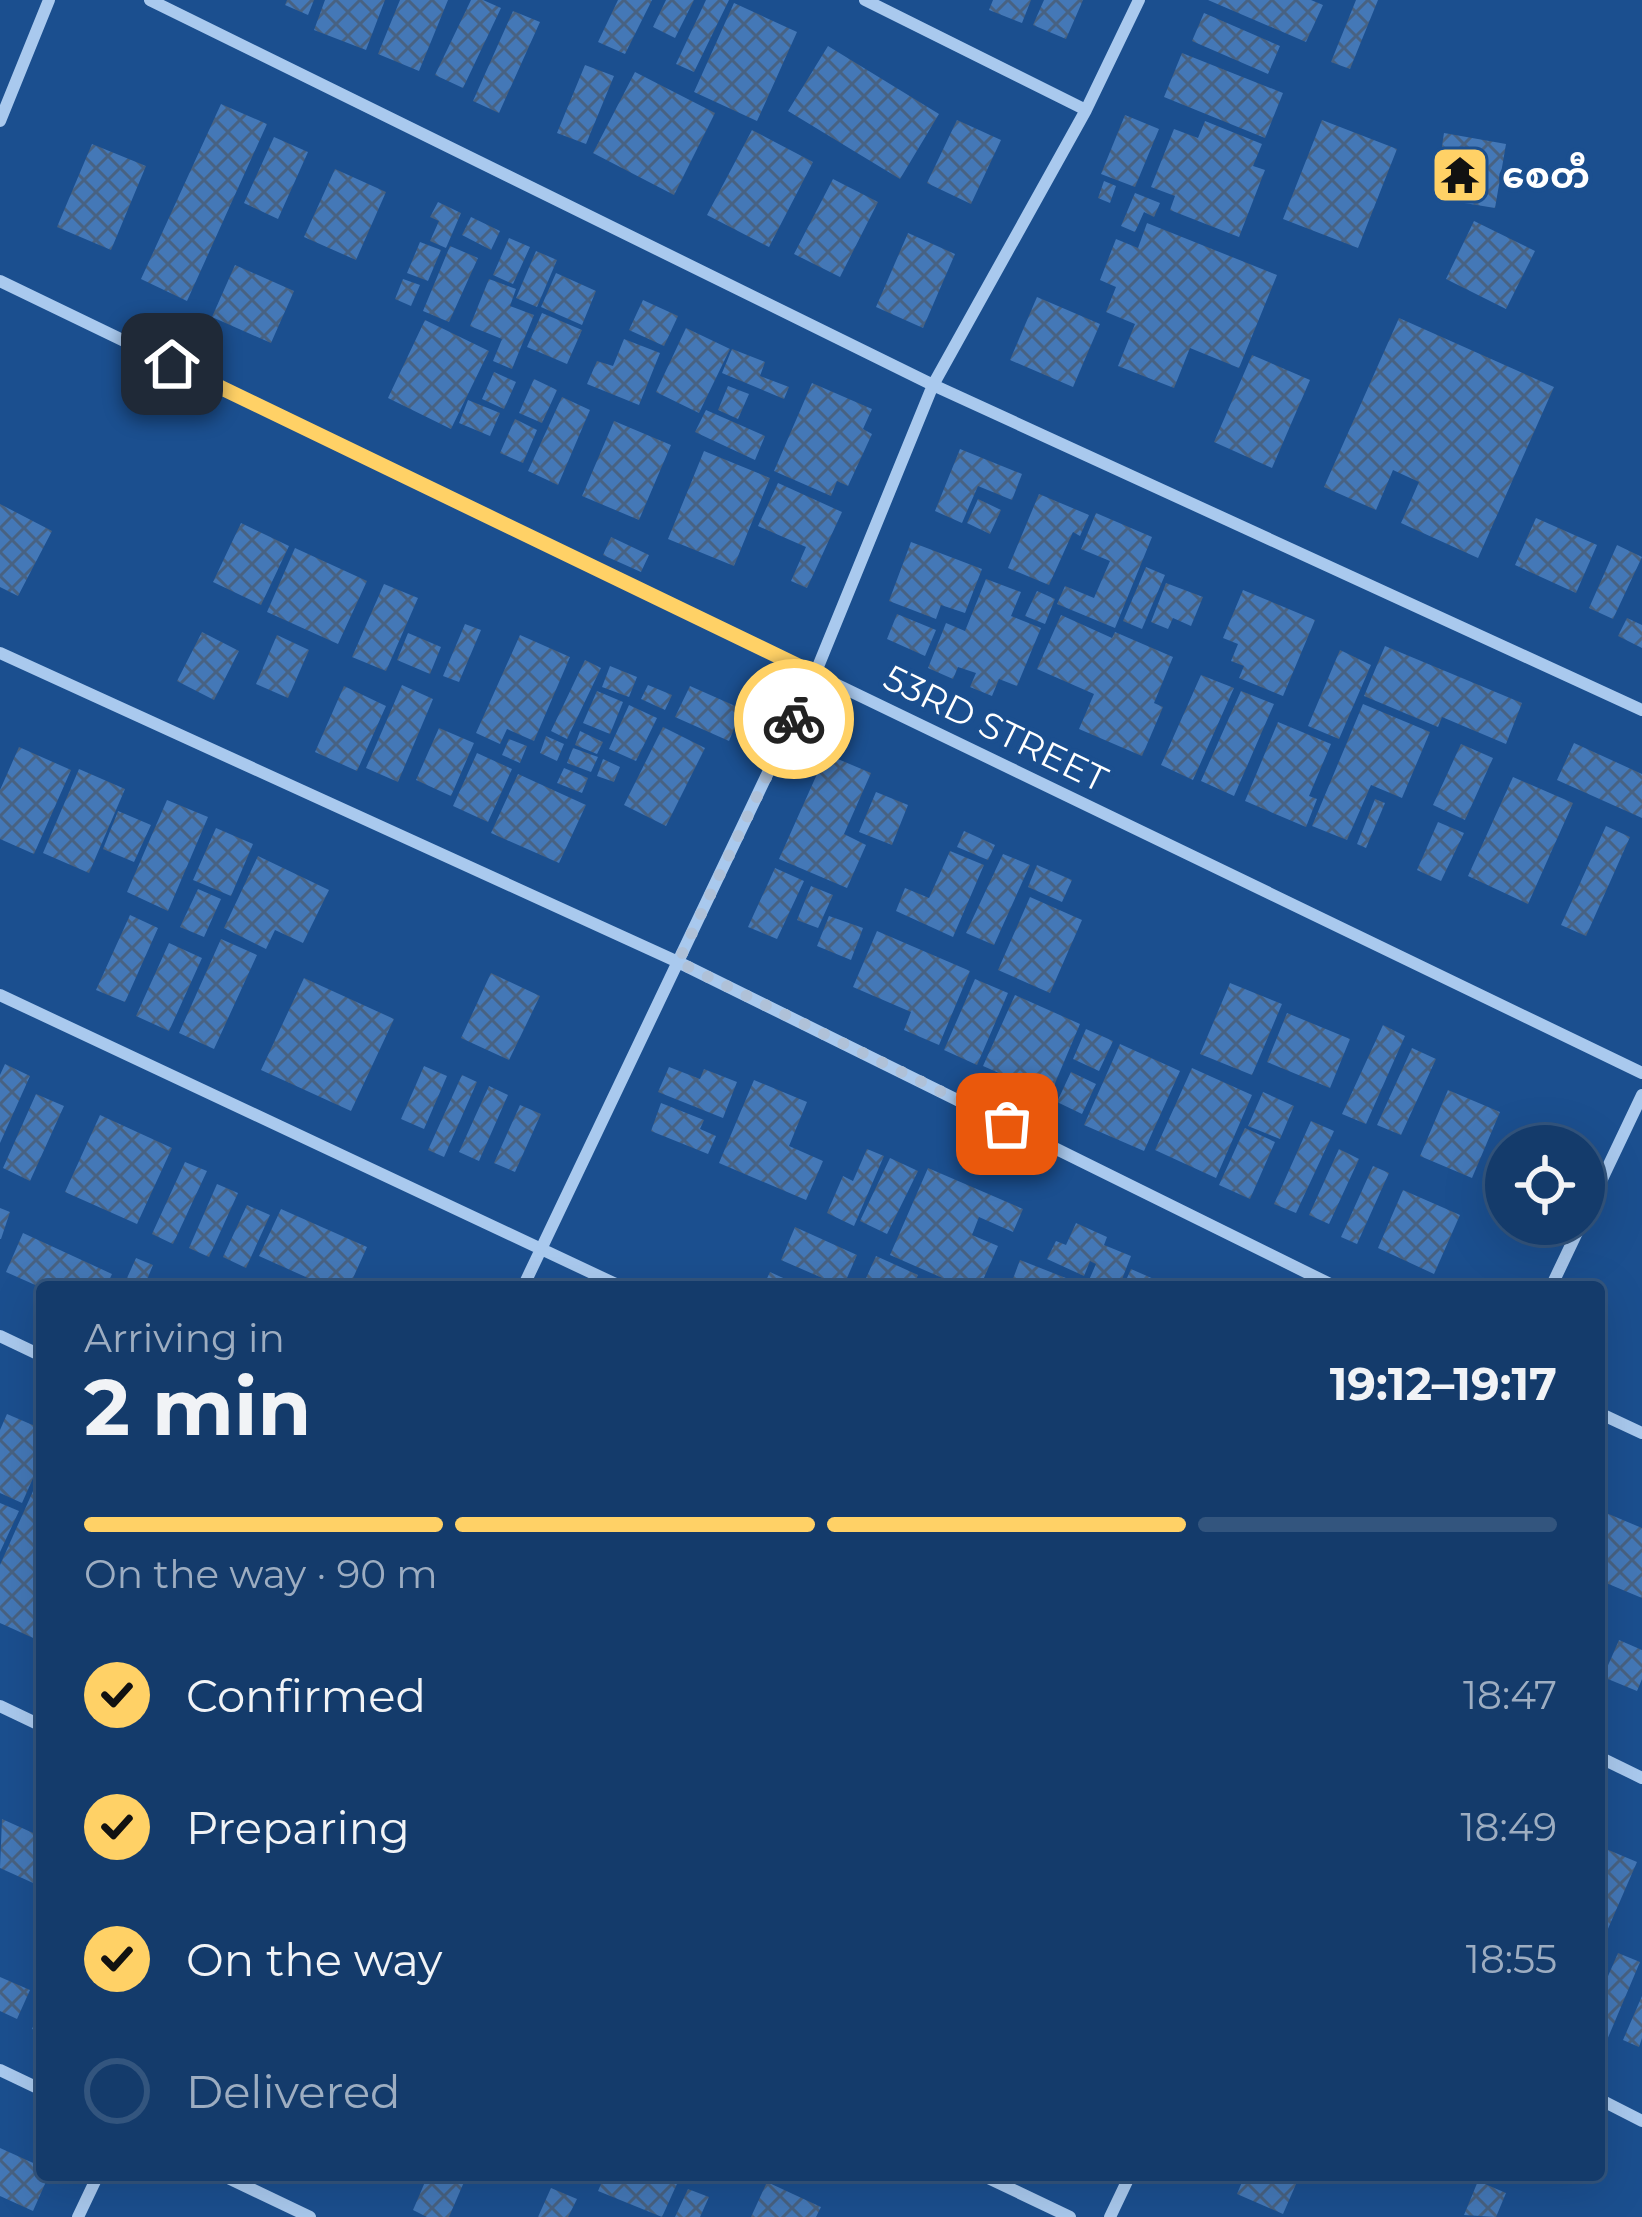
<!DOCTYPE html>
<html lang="en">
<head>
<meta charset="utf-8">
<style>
	body { margin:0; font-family:Montserrat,"Noto Sans Myanmar",sans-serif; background:#214673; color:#f1f3f6; height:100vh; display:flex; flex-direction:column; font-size:45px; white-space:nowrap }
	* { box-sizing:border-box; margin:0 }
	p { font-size:39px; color:#9dadc1 }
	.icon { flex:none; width:66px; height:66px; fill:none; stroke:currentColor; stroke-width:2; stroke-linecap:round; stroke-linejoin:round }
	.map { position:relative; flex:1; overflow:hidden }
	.panel { position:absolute; left:36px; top:1281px; width:1569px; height:900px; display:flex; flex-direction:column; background:#143b6b; border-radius:12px; box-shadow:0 12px 48px #0002,0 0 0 3px #33557e }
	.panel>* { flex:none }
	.tools { position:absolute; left:1485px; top:1125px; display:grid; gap:24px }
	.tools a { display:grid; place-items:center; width:120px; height:120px; border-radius:50%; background:#143b6b; box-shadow:0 12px 48px #0002,0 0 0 3px #33557e; font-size:60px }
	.pin { position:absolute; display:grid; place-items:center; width:102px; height:102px; color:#fff; margin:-51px; border-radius:24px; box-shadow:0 6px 18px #0006 }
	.courier { position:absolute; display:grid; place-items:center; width:120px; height:120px; margin:-60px; border:9px solid #ffd166; border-radius:50%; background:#fff; color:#222; box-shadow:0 3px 15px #0007 }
	.summary em { font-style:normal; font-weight:700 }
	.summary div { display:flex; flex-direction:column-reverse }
	.summary { display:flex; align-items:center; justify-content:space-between; height:204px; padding:0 48px }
	h1 { font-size:78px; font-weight:700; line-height:90px }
	.bar { display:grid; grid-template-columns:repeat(4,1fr); gap:18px 12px; align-content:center; height:144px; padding:0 48px }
	.bar i { height:15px; border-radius:9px; background:#33557e }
	.bar .active { background:#ffd166 }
	.bar p { grid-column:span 4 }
	ol { padding:0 48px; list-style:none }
	li { display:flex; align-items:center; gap:36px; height:132px }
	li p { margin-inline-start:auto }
	li .icon { padding:12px; border-radius:50%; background:#ffd166; color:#111; stroke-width:4 }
	li:last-child { color:#9dadc1 }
	li i { width:66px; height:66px; border:6px solid #33557e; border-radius:50% }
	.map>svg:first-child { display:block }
	.building { fill:url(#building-cross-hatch) }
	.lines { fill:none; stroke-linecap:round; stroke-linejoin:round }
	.street { stroke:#a9c9ee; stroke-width:12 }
	.done { stroke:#afc1d8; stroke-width:12; stroke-dasharray:0 21.6 }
	.route { stroke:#ffd166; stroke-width:15 }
	.labels { text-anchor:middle; stroke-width:9; stroke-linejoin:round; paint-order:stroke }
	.poi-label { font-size:36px; font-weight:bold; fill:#fff; stroke:#1b4f8f; text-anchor:start }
	.street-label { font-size:36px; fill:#fff; stroke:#1b4f8f }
</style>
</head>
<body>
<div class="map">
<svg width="1642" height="2217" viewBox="0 0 1642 2217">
	<defs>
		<pattern id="building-cross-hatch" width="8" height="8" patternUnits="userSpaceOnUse" patternTransform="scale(3)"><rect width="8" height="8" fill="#4478b7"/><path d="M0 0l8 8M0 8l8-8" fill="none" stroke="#486282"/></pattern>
	</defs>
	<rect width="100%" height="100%" fill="#1b4f8f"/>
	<path class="building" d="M 287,0 L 314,0 L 308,15 L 285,5 Z
		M 325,0 L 385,0 L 366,50 L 314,30 Z
		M 400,0 L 448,0 L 419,71 L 378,54 Z
		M 471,0 L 483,0 L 501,8 L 463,88 L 435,75 Z
		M 618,0 L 652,0 L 625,54 L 598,42 Z
		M 666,0 L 694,0 L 675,38 L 653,27 Z
		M 706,0 L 729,0 L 694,72 L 676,64 Z
		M 993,0 L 1031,0 L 1022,23 L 989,10 Z
		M 1044,0 L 1083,0 L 1066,39 L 1033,25 Z
		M 1208,0 L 1311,0 L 1323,5 L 1306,42 Z
		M 1356,0 L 1378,0 L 1350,69 L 1331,62 Z
		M 734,3 L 797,32 L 757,121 L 694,92 Z
		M 513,11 L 540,22 L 499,113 L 473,101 Z
		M 1204,13 L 1280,46 L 1268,74 L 1192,41 Z
		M 828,46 L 939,114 L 900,179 L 788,111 Z
		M 1182,53 L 1283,93 L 1265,138 L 1164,97 Z
		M 585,65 L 614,76 L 586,144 L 557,133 Z
		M 635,72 L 715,113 L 674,195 L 593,153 Z
		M 221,104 L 267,124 L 187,301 L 141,279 Z
		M 1125,115 L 1159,129 L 1135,187 L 1101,174 Z
		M 957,120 L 1001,140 L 971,204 L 927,183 Z
		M 1322,120 L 1397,149 L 1358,248 L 1283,219 Z
		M 1205,121 L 1262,144 L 1253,166 L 1265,170 L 1239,237 L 1170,210 L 1175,196 L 1151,187 L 1174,129 L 1198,138 Z
		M 752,130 L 813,162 L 769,247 L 707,215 Z
		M 1444,133 L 1506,144 L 1495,208 L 1434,198 Z
		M 274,137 L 308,152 L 278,219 L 244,203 Z
		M 92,144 L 146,166 L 111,250 L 57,227 Z
		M 335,169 L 386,192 L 356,260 L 304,237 Z
		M 833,179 L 878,202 L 840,277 L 794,254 Z
		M 1104,181 L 1116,186 L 1110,203 L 1098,198 Z
		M 1135,193 L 1160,203 L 1154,217 L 1144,212 L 1135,232 L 1121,226 Z
		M 438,202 L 461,213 L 446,248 L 430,241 L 439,221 L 430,217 Z
		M 471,217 L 500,231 L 491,250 L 462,235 Z
		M 1474,221 L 1535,251 L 1506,309 L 1446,279 Z
		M 1147,223 L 1277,275 L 1239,368 L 1190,348 L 1174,388 L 1118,366 L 1135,324 L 1106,312 L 1116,287 L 1100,280 L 1116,239 L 1138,248 Z
		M 908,233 L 955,254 L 923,328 L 876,307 Z
		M 509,238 L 530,247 L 513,284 L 493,275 Z
		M 420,242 L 441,250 L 428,281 L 407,273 Z
		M 450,246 L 478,258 L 449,322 L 423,311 Z
		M 536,251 L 557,260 L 537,307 L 516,298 Z
		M 235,265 L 294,291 L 271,343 L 212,317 Z
		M 556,273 L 596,291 L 582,325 L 541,307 Z
		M 403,279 L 420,285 L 411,306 L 395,299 Z
		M 489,279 L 516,289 L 510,306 L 534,315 L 512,369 L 493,361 L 502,339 L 470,326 Z
		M 1037,297 L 1100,324 L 1073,387 L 1010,360 Z
		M 643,300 L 678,316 L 664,346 L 629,330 Z
		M 542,313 L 582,330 L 567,364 L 527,347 Z
		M 1399,318 L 1554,387 L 1478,558 L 1401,523 L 1419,482 L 1393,470 L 1376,510 L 1324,487 Z
		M 425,320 L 489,351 L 451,429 L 388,398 Z
		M 686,328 L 730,349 L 699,413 L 656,392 Z
		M 624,339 L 660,353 L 639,405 L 587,384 L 597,361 L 613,366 Z
		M 732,349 L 765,362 L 760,376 L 789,387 L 784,399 L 722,373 Z
		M 1252,355 L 1310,380 L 1272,468 L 1214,442 Z
		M 494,372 L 516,382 L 504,409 L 482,399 Z
		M 534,379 L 557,390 L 542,423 L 519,413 Z
		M 812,383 L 872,409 L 863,429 L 872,434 L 848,486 L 837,481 L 831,496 L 774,471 Z
		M 728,386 L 749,394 L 738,419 L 718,410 Z
		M 562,397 L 590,410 L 558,485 L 528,471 Z
		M 468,400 L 500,413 L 490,436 L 459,423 Z
		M 706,410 L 765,436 L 755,460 L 695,432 Z
		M 515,419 L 537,430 L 523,463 L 500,453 Z
		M 614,421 L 671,445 L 639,520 L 582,496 Z
		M 960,449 L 1022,474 L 1012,500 L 978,486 L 962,523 L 935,511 Z
		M 704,451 L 770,478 L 734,566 L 668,539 Z
		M 778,483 L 842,512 L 807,588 L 791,581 L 806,547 L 758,526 Z
		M 1039,494 L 1089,515 L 1080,536 L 1073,532 L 1049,585 L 1008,568 Z
		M 978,499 L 1001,510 L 990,534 L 967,523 Z
		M 0,504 L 52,531 L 18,596 L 0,587 Z
		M 1096,513 L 1152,537 L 1115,628 L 1057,604 L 1065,586 L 1094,598 L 1110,561 L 1081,549 Z
		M 1536,518 L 1597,545 L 1576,593 L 1515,565 Z
		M 241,523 L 289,546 L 261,605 L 213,582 Z
		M 611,537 L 649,555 L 641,572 L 603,555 Z
		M 911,542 L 982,569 L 965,613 L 941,605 L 936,619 L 889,601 Z
		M 1617,545 L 1642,557 L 1613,619 L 1589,608 Z
		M 295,548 L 367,581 L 338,644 L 267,612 Z
		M 1146,567 L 1165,575 L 1142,629 L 1123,621 Z
		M 986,579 L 1021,592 L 1011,616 L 1041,628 L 1017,686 L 999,679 L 992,696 L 970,687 L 976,673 L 958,667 L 953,679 L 928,668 L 946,623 L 965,631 Z
		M 1166,583 L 1203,597 L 1191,626 L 1173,618 L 1168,629 L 1151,622 Z
		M 384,584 L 418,598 L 386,671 L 352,657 Z
		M 1243,590 L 1315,620 L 1283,696 L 1239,678 L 1244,666 L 1231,661 L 1238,644 L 1223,638 Z
		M 1037,591 L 1055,599 L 1045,624 L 1025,616 Z
		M 897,614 L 936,630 L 925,656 L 887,639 Z
		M 1061,615 L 1112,638 L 1115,632 L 1173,657 L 1154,703 L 1163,707 L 1142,756 L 1079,729 L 1094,694 L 1037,669 Z
		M 1627,618 L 1642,625 L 1642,648 L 1618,636 Z
		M 465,624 L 481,630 L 459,682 L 443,676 Z
		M 202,632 L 239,651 L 214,700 L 177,681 Z
		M 408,633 L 441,647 L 430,674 L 397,660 Z
		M 277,635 L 309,650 L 288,698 L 256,684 Z
		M 520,635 L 570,657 L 534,741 L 507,729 L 500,744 L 476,733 Z
		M 1385,646 L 1522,703 L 1506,744 L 1442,717 L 1438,727 L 1364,696 Z
		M 1340,650 L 1371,665 L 1339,739 L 1308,726 Z
		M 585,660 L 601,668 L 567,739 L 551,731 Z
		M 610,666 L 637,677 L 629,697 L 602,687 Z
		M 1201,675 L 1234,688 L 1193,780 L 1161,765 Z
		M 402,685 L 433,699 L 398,782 L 366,768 Z
		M 648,685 L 672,695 L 665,710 L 641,699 Z
		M 344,686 L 386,706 L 357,771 L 315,752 Z
		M 690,686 L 742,709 L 729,741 L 675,717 Z
		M 597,691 L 623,702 L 610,734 L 583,723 Z
		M 1241,691 L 1274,704 L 1234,796 L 1201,781 Z
		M 1363,704 L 1430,732 L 1402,798 L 1371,785 L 1347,840 L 1312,826 Z
		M 629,705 L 657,718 L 636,761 L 609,749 Z
		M 1278,722 L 1331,744 L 1309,796 L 1317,799 L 1306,827 L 1245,801 Z
		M 663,727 L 705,748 L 666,826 L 624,805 Z
		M 439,728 L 474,743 L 451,796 L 416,780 Z
		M 580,731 L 603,742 L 597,754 L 575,745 Z
		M 546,736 L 564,744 L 557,761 L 540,753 Z
		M 509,739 L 527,746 L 520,763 L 502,755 Z
		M 1574,743 L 1642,774 L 1642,818 L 1557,780 Z
		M 1461,744 L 1493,758 L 1465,820 L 1433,805 Z
		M 19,747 L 71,770 L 34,854 L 0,839 L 0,790 Z
		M 573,748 L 598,757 L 591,772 L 567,763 Z
		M 477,753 L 512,769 L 488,822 L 453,806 Z
		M 826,754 L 871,773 L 844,834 L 866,845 L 847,888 L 779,859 Z
		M 603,759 L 620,767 L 614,782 L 597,776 Z
		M 564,768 L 588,778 L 582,793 L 557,783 Z
		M 79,769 L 125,789 L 89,873 L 43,853 Z
		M 518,774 L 586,805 L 559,863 L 491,833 Z
		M 1513,777 L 1573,803 L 1528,904 L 1468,876 Z
		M 876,792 L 908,805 L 892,845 L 859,832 Z
		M 1375,799 L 1385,803 L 1366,848 L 1357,844 Z
		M 167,800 L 208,817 L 168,911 L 127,892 Z
		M 118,811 L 151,825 L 134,862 L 103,849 Z
		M 1438,822 L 1464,833 L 1441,881 L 1417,870 Z
		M 1606,826 L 1630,837 L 1586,936 L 1561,925 Z
		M 216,828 L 253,844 L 231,896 L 193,880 Z
		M 964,831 L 995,845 L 988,860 L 957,847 Z
		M 950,851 L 984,865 L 953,937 L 896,911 L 905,888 L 929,898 Z
		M 1003,854 L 1030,865 L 994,945 L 966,933 Z
		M 258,856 L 329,890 L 303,943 L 275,930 L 266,949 L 224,928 Z
		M 1037,865 L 1072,880 L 1062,902 L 1028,887 Z
		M 775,868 L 804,881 L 777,939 L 748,927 Z
		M 811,886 L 833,895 L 818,928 L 797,920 Z
		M 198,889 L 221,899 L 204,937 L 180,927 Z
		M 1030,897 L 1082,920 L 1050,993 L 998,970 Z
		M 130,915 L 158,928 L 125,1002 L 96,990 Z
		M 829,916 L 863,928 L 851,960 L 817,946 Z
		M 877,931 L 970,971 L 939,1045 L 904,1030 L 911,1012 L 853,987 Z
		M 221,939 L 257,955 L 214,1049 L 179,1033 Z
		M 169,943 L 202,958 L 169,1031 L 136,1016 Z
		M 491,973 L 540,996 L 509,1060 L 461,1038 Z
		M 304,978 L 394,1019 L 351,1111 L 261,1070 Z
		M 975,979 L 1008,993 L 977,1065 L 944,1050 Z
		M 1230,983 L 1282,1004 L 1252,1075 L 1200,1054 Z
		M 1015,995 L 1080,1024 L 1050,1095 L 983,1066 Z
		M 1287,1013 L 1350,1039 L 1330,1088 L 1267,1062 Z
		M 1383,1025 L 1405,1036 L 1366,1124 L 1342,1114 Z
		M 1086,1029 L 1113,1041 L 1099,1071 L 1073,1059 Z
		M 1120,1044 L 1180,1071 L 1144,1151 L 1084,1125 Z
		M 1412,1048 L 1436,1059 L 1401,1135 L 1377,1125 Z
		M 5,1064 L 30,1076 L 0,1143 L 0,1075 Z
		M 424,1066 L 447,1076 L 424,1129 L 401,1119 Z
		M 669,1067 L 700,1079 L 704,1069 L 737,1082 L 723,1118 L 658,1092 Z
		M 1192,1068 L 1252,1095 L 1216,1178 L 1155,1150 Z
		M 1071,1072 L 1096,1084 L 1082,1114 L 1057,1102 Z
		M 462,1075 L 477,1082 L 444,1157 L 428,1150 Z
		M 754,1080 L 807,1102 L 789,1146 L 823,1161 L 806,1200 L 719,1163 Z
		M 489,1086 L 508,1095 L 479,1161 L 459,1152 Z
		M 1448,1090 L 1500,1112 L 1472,1178 L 1420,1156 Z
		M 1263,1092 L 1294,1106 L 1280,1139 L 1248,1126 Z
		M 36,1094 L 64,1106 L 30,1181 L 3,1168 Z
		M 661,1103 L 704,1120 L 700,1129 L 716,1136 L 708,1154 L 651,1131 Z
		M 520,1105 L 541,1114 L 515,1172 L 494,1163 Z
		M 100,1115 L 172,1148 L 137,1224 L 65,1192 Z
		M 1311,1121 L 1334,1131 L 1296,1213 L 1274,1204 Z
		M 1245,1128 L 1275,1142 L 1250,1199 L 1219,1185 Z
		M 867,1149 L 884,1156 L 854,1226 L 827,1213 L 843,1176 L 853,1181 Z
		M 1339,1149 L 1359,1159 L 1329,1224 L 1309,1215 Z
		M 890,1158 L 918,1171 L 887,1234 L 860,1221 Z
		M 185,1162 L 207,1171 L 173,1244 L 152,1234 Z
		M 1373,1166 L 1389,1173 L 1357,1244 L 1341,1237 Z
		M 928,1168 L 1023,1209 L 1013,1232 L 979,1217 L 972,1235 L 998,1246 L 980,1287 L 963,1287 L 890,1255 Z
		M 217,1184 L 238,1193 L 209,1257 L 189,1248 Z
		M 1403,1190 L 1460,1215 L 1434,1274 L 1378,1248 Z
		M 247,1205 L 270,1215 L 246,1268 L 223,1257 Z
		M 0,1208 L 10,1212 L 1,1239 L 0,1239 Z
		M 281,1209 L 367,1247 L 349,1287 L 328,1287 L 259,1256 Z
		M 1076,1223 L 1107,1237 L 1104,1245 L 1131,1256 L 1119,1287 L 1086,1287 L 1096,1264 L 1090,1261 L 1084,1276 L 1047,1259 L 1056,1241 L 1066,1245 Z
		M 795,1227 L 857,1255 L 843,1287 L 781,1260 Z
		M 23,1233 L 112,1274 L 106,1287 L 42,1288 L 6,1272 Z
		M 876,1256 L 918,1275 L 913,1287 L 862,1287 Z
		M 136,1258 L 153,1265 L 144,1287 L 123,1287 Z
		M 1020,1260 L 1076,1282 L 1074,1287 L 1010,1287 Z
		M 1131,1269 L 1172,1287 L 1123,1287 Z
		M 770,1272 L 803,1287 L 763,1287 Z
		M 7,1414 L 42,1429 L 42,1458 L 22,1503 L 0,1493 L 0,1430 Z
		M 42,1471 L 42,1642 L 0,1623 L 0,1565 Z
		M 0,1503 L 19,1511 L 0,1552 Z
		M 1599,1510 L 1642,1528 L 1642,1598 L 1599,1580 Z
		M 1619,1640 L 1642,1650 L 1642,1679 L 1637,1691 L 1603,1677 Z
		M 2,1819 L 42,1837 L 42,1887 L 0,1868 Z
		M 1599,1846 L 1637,1862 L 1607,1931 L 1599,1928 Z
		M 1618,1953 L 1640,1962 L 1607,2040 L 1599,2036 L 1599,1997 Z
		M 0,1977 L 30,1990 L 17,2019 L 0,2011 Z
		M 1642,1996 L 1642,2038 L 1639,2047 L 1623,2040 Z
		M 42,2006 L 42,2033 L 32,2029 Z
		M 0,2148 L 42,2167 L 42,2175 L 49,2175 L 33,2211 L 0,2196 Z
		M 428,2175 L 467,2175 L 449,2217 L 427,2217 L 413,2210 Z
		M 605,2175 L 681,2175 L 662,2217 L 598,2191 Z
		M 1245,2175 L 1300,2175 L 1283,2214 L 1237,2194 Z
		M 1478,2181 L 1506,2193 L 1496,2217 L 1464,2215 Z
		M 767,2182 L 821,2207 L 816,2217 L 751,2217 Z
		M 551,2188 L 577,2199 L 568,2217 L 538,2217 Z
		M 688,2189 L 709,2197 L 700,2217 L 675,2217 Z"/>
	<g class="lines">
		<path class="street" d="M 150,0 L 933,385 L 1642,710
			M 865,0 L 1086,110
			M 0,121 L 49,0
			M 0,281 L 1642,1073
			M 0,653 L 678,962 L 1336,1287
			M 0,995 L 622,1287
			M 1584,1217 L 1642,1095
			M 523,1287 L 815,674 L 933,385 L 1086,110 L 1139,0
			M 1551,1287 L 1581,1224
			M 0,1336 L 42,1356
			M 1599,1413 L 1642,1433
			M 0,1706 L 42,1726
			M 1599,1757 L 1642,1778
			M 0,2070 L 42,2090
			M 1599,2099 L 1642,2121
			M 222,2175 L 310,2217
			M 982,2175 L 1070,2217
			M 78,2217 L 98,2175
			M 1110,2217 L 1130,2175"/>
	</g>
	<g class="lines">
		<path class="done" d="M 794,719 L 678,962 L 1007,1124"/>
		<path class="route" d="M 172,364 L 815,674 L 794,719"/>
	</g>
	<defs>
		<symbol id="temple-square" viewBox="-11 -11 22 22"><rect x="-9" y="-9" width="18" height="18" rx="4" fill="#ffd166" stroke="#1b4f8f"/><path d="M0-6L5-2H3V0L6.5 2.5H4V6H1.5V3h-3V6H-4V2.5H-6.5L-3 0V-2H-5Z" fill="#111"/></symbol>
	</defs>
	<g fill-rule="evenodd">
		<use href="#temple-square" x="1427" y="142" width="66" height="66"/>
	</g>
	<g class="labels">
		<g class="poi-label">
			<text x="1502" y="188">စေတီ</text>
		</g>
		<g class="street-label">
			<text transform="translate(996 728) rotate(26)" y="13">53RD STREET</text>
		</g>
	</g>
</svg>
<div class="tools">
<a><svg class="icon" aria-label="locate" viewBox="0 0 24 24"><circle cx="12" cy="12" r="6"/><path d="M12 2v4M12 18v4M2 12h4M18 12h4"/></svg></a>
</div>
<div class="pin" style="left:1007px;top:1124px;background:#ea580c"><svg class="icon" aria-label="bag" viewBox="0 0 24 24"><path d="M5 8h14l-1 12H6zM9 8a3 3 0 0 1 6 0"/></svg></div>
<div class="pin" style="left:172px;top:364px;background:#1f2937"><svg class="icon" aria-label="home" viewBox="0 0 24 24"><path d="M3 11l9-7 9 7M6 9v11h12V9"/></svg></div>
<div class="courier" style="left:794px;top:719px"><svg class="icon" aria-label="bike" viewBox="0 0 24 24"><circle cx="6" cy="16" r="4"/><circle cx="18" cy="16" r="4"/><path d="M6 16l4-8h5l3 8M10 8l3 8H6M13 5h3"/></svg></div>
<section class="panel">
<div class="summary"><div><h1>2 min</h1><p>Arriving in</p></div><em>19:12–19:17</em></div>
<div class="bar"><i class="active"></i><i class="active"></i><i class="active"></i><i></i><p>On the way · 90 m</p></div>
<ol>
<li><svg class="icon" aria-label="check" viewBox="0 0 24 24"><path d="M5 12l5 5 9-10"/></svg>Confirmed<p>18:47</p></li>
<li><svg class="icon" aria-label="check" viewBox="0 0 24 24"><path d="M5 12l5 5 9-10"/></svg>Preparing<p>18:49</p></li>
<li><svg class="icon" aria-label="check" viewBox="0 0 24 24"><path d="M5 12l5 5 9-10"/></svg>On the way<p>18:55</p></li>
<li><i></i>Delivered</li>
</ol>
</section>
</div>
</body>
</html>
